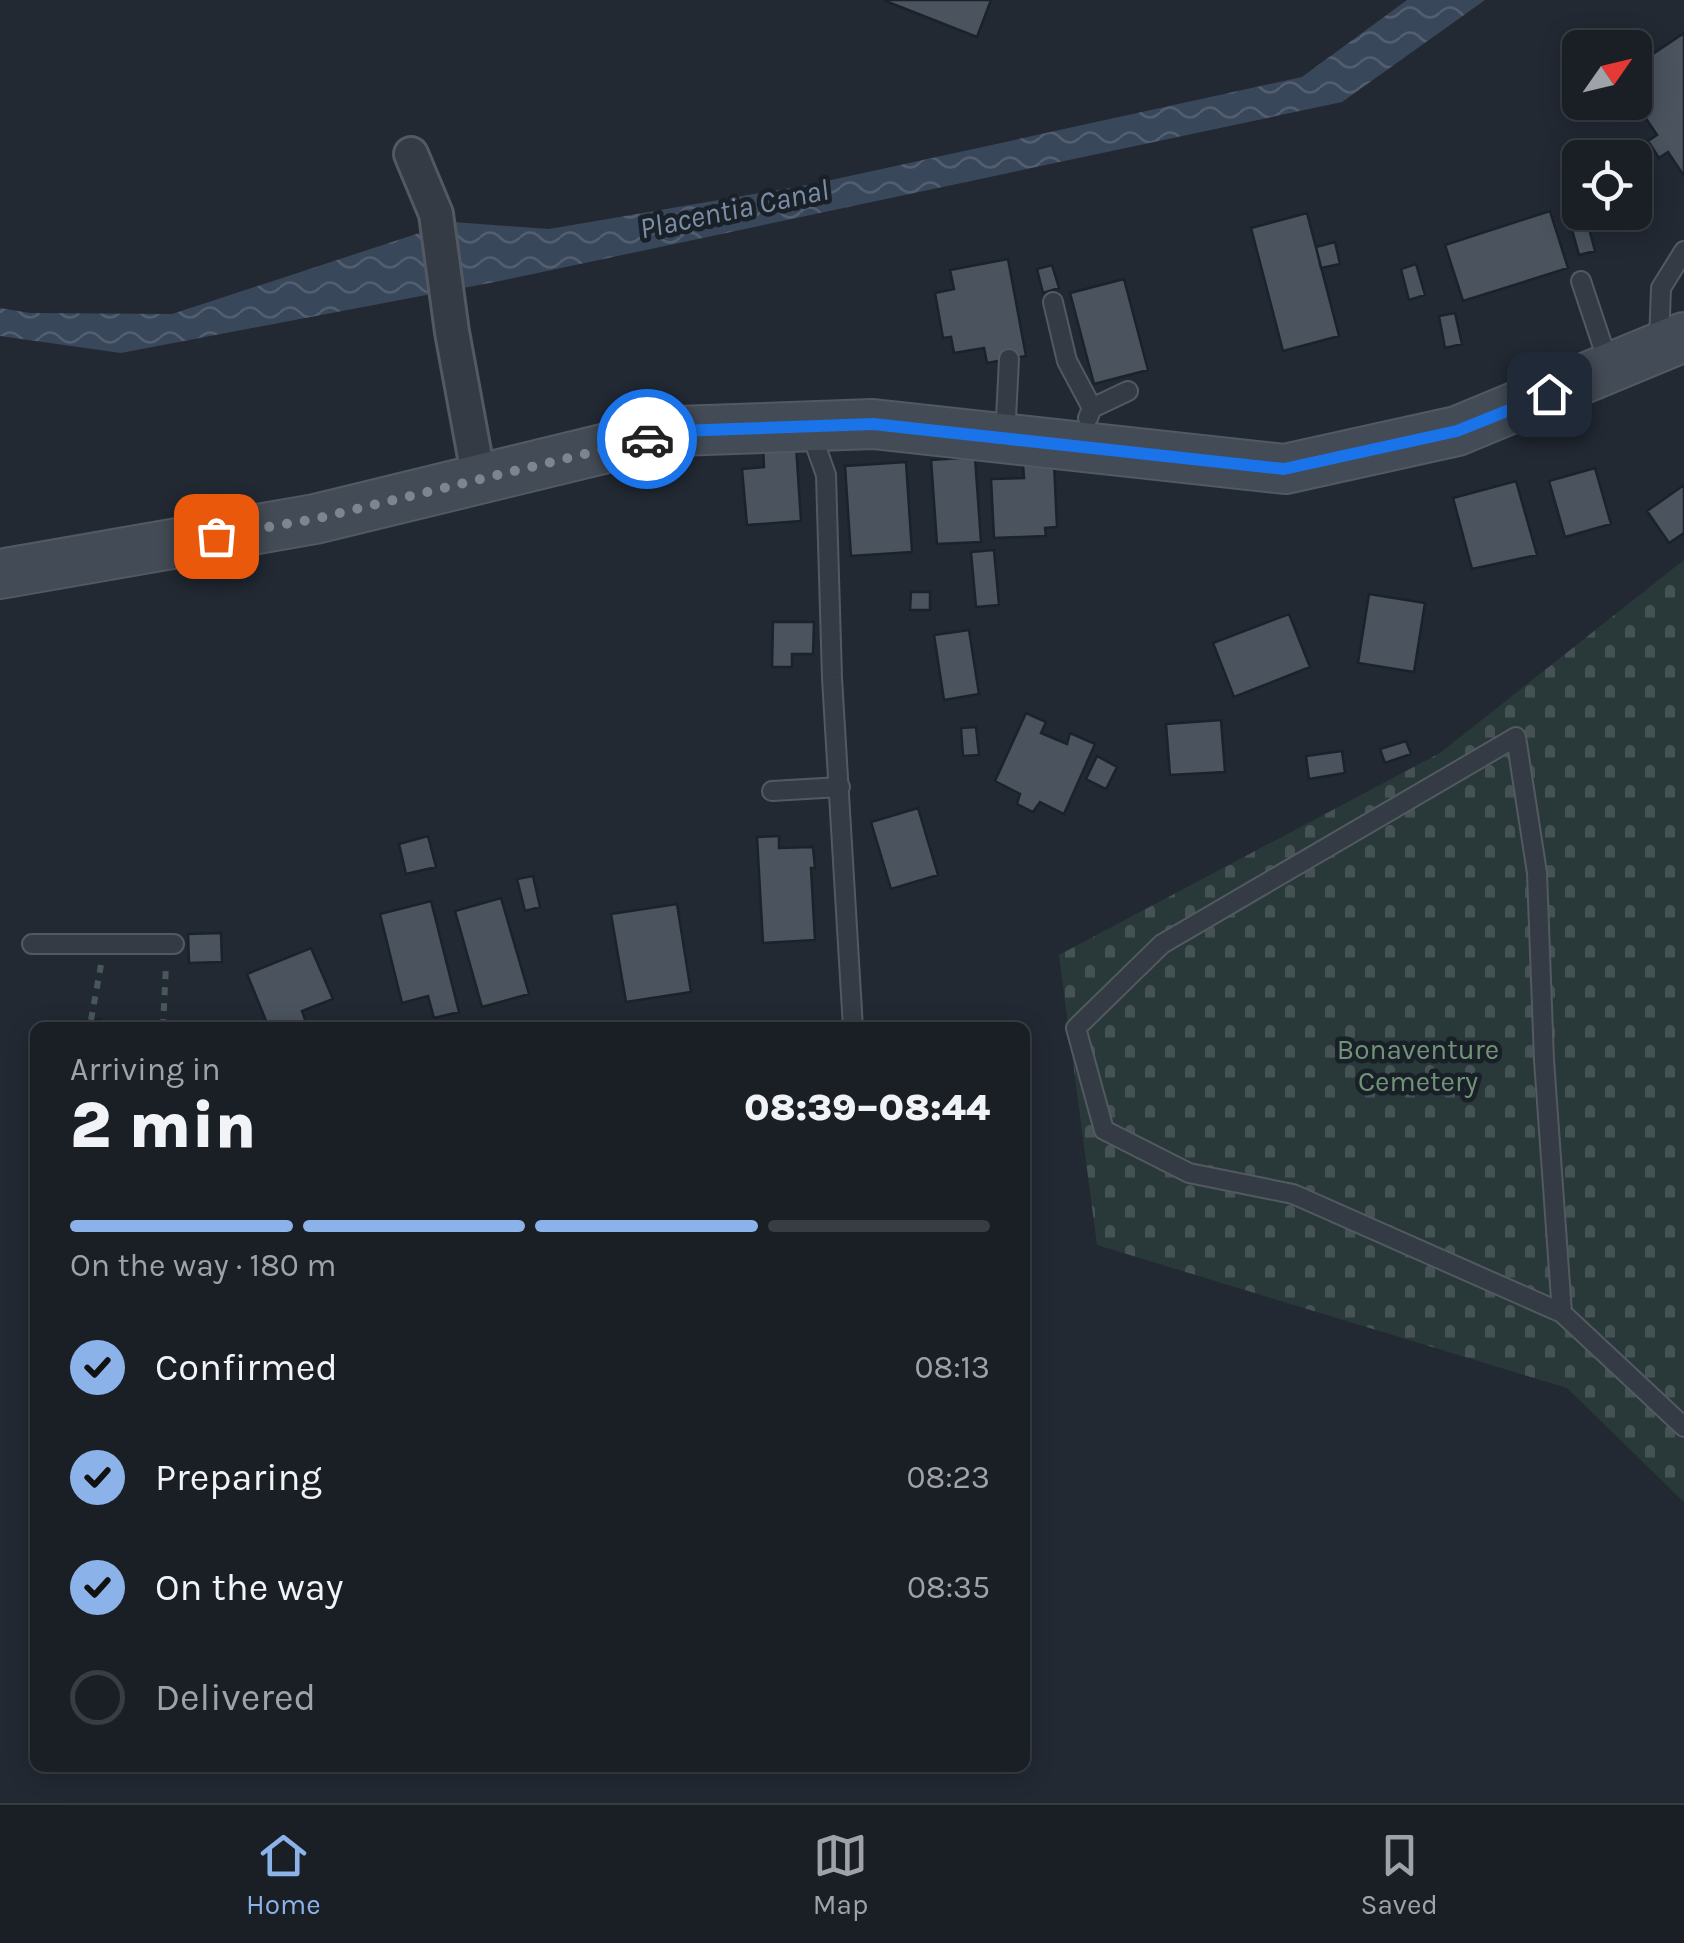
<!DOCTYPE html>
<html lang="en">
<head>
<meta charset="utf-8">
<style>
	body { margin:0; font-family:Karla,sans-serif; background:#23272e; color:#f1f3f6; height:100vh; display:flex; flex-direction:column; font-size:38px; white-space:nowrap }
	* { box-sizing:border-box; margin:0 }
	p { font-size:32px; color:#9fa2a7 }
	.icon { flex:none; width:55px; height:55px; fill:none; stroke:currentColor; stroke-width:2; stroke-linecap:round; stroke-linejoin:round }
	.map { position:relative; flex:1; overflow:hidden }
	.details { position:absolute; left:30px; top:1022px; width:1000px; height:750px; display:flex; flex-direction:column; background:#1a1f26; border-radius:15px; box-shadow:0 5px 25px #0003,0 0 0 2px #383d43 }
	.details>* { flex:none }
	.needle { width:65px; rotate:56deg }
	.buttons { position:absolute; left:1562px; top:30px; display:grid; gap:20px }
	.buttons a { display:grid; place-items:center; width:90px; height:90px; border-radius:15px; background:#1a1f26; box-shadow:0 5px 25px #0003,0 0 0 2px #383d43; font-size:50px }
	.pin { position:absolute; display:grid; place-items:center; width:85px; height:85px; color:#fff; margin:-42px; border-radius:20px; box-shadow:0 5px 15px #0006 }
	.courier { position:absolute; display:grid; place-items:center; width:100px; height:100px; margin:-50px; border:8px solid #1a73e8; border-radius:50%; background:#fff; color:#222; box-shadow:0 2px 12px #0007 }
	.head em { font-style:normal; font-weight:800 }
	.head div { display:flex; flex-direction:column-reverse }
	.head { display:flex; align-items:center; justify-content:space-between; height:170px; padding:0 40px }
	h1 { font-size:65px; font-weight:800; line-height:75px }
	.bar { display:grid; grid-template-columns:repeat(4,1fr); gap:15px 10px; align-content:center; height:120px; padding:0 40px }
	.bar i { height:12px; border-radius:8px; background:#383d43 }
	.bar .selected { background:#8bb2e9 }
	.bar p { grid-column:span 4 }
	ol { padding:0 40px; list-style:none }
	li { display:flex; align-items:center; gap:30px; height:110px }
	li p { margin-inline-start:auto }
	li .icon { padding:10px; border-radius:50%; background:#8bb2e9; color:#111; stroke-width:4 }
	li:last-child { color:#9fa2a7 }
	li i { width:55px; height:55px; border:5px solid #383d43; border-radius:50% }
	.dock { display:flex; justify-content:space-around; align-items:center; height:140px; border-top:2px solid #383d43; background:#1a1f26; font-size:28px; color:#9fa2a7 }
	.dock a { display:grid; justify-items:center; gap:5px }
	.dock .selected { color:#8bb2e9 }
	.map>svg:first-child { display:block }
	.cemetery { fill:url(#cemetery-stones) }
	.water { fill:url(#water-waves) }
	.building { fill:#4a535e; stroke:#1c222a; stroke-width:2.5 }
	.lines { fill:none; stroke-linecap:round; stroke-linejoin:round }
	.lane-casing { stroke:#525961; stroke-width:22 }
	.street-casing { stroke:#525961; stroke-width:38 }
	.secondary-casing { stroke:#525961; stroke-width:52 }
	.path { stroke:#485758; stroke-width:6; stroke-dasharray:8 8; stroke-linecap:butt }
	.lane { stroke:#343b44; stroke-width:18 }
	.street { stroke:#343b44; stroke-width:32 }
	.secondary { stroke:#434b56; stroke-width:48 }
	.done { stroke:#7e858f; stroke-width:10; stroke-dasharray:0 18 }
	.route { stroke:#1a73e8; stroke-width:12 }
	.labels { text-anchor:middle; stroke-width:9; stroke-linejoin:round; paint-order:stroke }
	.park-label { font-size:28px; fill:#719378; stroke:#1a2028 }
	.water-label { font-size:30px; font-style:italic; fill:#7b8ea6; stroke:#1a2028 }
</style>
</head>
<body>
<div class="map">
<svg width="1684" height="1803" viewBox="0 0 1684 1803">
	<defs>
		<pattern id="cemetery-stones" width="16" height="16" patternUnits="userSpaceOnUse" patternTransform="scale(2.5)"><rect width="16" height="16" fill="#293939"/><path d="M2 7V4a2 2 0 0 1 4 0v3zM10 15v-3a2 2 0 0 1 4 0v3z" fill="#465354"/></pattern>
		<pattern id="water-waves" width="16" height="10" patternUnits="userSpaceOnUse" patternTransform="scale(2.5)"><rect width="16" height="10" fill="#39475a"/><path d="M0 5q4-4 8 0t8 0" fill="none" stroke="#535f70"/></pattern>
	</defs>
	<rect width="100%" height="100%" fill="#222933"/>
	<path class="cemetery" d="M 1684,560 L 1684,1502 L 1567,1388 L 1097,1245 L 1059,955 L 1440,753 Z"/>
	<path class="water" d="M 1407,0 L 1485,0 L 1342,102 L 500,281 L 121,353 L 0,336 L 0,308 L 30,313 L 172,314 L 453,222 L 549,229 L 813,184 L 1302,77 Z"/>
	<path class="building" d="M 883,0 L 991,0 L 977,37 Z
		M 1684,33 L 1684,176 L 1668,152 L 1659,158 L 1648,141 L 1657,135 L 1635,102 L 1635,66 Z
		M 1550,211 L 1568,268 L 1463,301 L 1445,245 Z
		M 1307,213 L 1339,336 L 1283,351 L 1251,228 Z
		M 1587,221 L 1595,251 L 1579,255 L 1571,226 Z
		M 1335,242 L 1340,264 L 1321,268 L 1316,247 Z
		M 1008,259 L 1026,356 L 987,363 L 984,348 L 954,353 L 951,337 L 943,338 L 935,293 L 954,289 L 950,270 Z
		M 1416,264 L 1425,295 L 1409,300 L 1401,269 Z
		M 1052,265 L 1059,288 L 1043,293 L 1037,269 Z
		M 1124,279 L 1148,370 L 1094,384 L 1070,293 Z
		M 1455,313 L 1462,344 L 1445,348 L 1439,316 Z
		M 796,445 L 801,521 L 747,525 L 742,469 L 764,467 L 763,447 Z
		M 975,457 L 981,542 L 937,544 L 931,460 Z
		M 906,462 L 912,552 L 851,556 L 845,466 Z
		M 1054,463 L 1057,527 L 1045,528 L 1046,536 L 994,538 L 991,479 L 1024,478 L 1023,465 Z
		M 1595,468 L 1611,524 L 1565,537 L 1549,481 Z
		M 1516,481 L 1537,555 L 1472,569 L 1453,498 Z
		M 1684,485 L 1684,533 L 1669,543 L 1647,511 Z
		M 994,550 L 999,605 L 976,607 L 971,552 Z
		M 911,592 L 930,592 L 930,610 L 910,610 Z
		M 1369,594 L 1425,603 L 1414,672 L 1358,663 Z
		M 1289,614 L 1310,667 L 1234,697 L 1213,643 Z
		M 773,622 L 814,622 L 813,654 L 792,654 L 792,667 L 772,667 Z
		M 969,630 L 979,694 L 944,700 L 934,635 Z
		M 1026,713 L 1046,722 L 1041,733 L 1067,744 L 1070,733 L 1095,744 L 1064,814 L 1040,802 L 1033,812 L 1017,804 L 1020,794 L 995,781 Z
		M 1221,720 L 1225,772 L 1170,775 L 1166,724 Z
		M 976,727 L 979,755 L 963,756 L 961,728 Z
		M 1406,741 L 1411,754 L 1385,763 L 1380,749 Z
		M 1342,751 L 1345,773 L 1309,779 L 1306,756 Z
		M 1097,756 L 1117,767 L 1106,789 L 1086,779 Z
		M 918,808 L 938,875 L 891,889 L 871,822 Z
		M 428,836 L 436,867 L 406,874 L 399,844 Z
		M 779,836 L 779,848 L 813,847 L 815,868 L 811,868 L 815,940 L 763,943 L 757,837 Z
		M 533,876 L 540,907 L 525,911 L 517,879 Z
		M 501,898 L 529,994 L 482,1007 L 455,911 Z
		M 431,901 L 459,1012 L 434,1018 L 428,996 L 402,1003 L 380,914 Z
		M 677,904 L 691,992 L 626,1002 L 611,914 Z
		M 221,933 L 222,962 L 189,963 L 188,934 Z
		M 311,948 L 333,999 L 302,1011 L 308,1028 L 269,1028 L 247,974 Z
		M 101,1019 L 102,1028 L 49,1028 L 48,1026 Z"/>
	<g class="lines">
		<defs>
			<path id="lane" d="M 1581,281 L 1610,368
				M 1053,302 L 1067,361 L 1092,408
				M 1659,343 L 1661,288 L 1684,251
				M 1088,418 L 1092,408 L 1128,391
				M 809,427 L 826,475 L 832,678 L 853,1028
				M 1005,438 L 1009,359
				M 772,791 L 840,787
				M 32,944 L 174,944
				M 1562,1313 L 1544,1060 L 1537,873 L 1516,737 L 1162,944 L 1076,1028 L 1104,1130 L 1189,1173 L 1293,1194 L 1562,1313 L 1684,1427"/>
			<path id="street" d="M 411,154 L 436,214 L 452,332 L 479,479"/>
			<path id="secondary" d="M 0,574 L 315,519 L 677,431 L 873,424 L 1285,469 L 1457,431 L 1684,337"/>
		</defs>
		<use href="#lane" class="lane-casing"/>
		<use href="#street" class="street-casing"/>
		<use href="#secondary" class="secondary-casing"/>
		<path class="path" d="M 91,1020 L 101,965
			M 163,1027 L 166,965"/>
		<use href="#lane" class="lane"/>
		<use href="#street" class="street"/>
		<use href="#secondary" class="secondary"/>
	</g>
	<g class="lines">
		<path class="done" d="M 216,536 L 315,519 L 647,439"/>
		<path class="route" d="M 647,439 L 677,431 L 873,424 L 1284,469 L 1457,431 L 1549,394"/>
	</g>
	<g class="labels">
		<g class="park-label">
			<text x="1418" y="1059">Bonaventure<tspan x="1418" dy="32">Cemetery</tspan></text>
		</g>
		<g class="water-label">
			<text transform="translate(734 209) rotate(-12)" y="10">Placentia Canal</text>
		</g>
	</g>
</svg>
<div class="buttons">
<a><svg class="needle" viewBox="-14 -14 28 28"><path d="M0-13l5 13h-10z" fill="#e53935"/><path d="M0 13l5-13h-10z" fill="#9fa2a7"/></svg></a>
<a><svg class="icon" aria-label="locate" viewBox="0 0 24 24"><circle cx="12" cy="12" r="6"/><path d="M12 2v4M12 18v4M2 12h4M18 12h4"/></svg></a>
</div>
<div class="pin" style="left:216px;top:536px;background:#ea580c"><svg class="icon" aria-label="bag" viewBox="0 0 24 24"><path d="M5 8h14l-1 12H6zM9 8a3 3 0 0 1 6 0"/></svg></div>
<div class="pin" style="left:1549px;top:394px;background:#1f2937"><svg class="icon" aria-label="home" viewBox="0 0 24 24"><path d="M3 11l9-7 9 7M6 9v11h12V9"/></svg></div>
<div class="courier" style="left:647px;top:439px"><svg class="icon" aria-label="car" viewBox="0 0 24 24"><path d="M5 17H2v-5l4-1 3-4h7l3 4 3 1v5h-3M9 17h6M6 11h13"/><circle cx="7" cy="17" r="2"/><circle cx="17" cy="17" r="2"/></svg></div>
<section class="details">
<div class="head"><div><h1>2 min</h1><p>Arriving in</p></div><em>08:39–08:44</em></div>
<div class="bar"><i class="selected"></i><i class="selected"></i><i class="selected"></i><i></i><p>On the way · 180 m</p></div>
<ol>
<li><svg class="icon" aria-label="check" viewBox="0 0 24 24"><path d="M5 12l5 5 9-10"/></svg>Confirmed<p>08:13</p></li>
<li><svg class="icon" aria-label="check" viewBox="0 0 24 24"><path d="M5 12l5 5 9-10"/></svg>Preparing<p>08:23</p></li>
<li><svg class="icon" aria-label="check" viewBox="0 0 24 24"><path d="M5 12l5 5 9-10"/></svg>On the way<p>08:35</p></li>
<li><i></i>Delivered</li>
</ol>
</section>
</div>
<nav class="dock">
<a class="selected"><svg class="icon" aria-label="home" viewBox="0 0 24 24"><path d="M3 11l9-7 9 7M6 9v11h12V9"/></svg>Home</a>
<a><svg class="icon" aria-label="map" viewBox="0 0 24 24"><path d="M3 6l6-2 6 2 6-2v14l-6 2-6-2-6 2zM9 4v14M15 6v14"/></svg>Map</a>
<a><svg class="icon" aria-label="saved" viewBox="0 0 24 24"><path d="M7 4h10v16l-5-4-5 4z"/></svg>Saved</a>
</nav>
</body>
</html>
